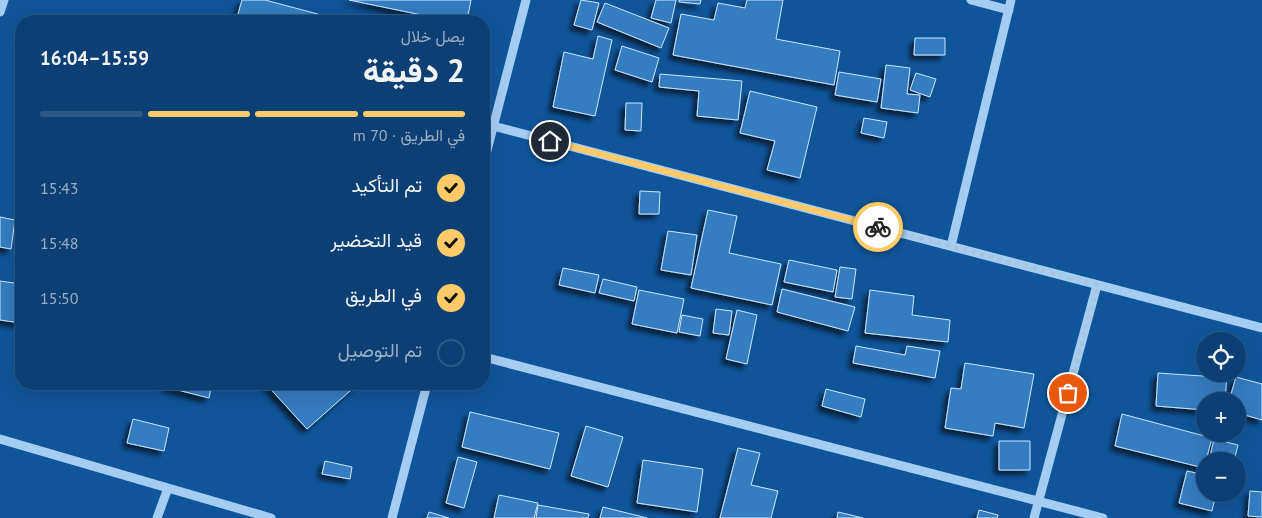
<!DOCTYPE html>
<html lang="ar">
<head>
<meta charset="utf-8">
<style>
	body { margin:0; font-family:"PT Sans",Vazirmatn,sans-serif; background:#154779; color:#f1f3f6; direction:rtl; height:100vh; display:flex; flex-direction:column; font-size:19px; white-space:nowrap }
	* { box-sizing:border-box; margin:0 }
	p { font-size:16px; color:#9aafc5 }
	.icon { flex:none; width:28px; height:28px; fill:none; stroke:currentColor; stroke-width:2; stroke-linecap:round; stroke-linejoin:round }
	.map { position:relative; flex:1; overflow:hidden; direction:ltr }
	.panel { position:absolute; left:15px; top:15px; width:475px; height:375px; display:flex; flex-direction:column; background:#0c4074; border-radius:20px; box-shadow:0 5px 20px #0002,0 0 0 1px #2c5986; direction:rtl }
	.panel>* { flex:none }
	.controls { position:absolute; left:1196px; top:332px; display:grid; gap:10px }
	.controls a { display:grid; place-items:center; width:50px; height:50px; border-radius:50%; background:#0c4074; box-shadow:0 5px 20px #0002,0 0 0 1px #2c5986; font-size:25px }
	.pin { position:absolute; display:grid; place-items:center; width:42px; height:42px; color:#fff; margin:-21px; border:2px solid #fff; border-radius:50%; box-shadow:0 1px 5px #0007 }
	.courier { position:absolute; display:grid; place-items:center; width:50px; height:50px; margin:-25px; border:4px solid #ffca67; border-radius:50%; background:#fff; color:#222; box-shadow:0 1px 6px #0007 }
	.headline em { font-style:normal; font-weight:800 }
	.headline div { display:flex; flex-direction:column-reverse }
	.headline { display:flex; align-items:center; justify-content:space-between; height:85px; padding:0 25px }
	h1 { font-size:32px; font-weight:800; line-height:38px }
	.bar { display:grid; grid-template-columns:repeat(4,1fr); gap:8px 5px; align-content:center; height:60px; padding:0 25px }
	.bar i { height:6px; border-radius:4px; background:#2c5986 }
	.bar .active { background:#ffca67 }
	.bar p { grid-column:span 4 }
	ol { padding:0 25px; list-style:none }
	li { display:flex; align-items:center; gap:15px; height:55px }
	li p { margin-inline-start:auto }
	li .icon { padding:5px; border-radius:50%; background:#ffca67; color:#111; stroke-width:4 }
	li:last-child { color:#9aafc5 }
	li i { width:28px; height:28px; border:2px solid #2c5986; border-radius:50% }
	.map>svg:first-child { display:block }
	.building { fill:#347cc1; stroke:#cce6fe; filter:url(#shadow) }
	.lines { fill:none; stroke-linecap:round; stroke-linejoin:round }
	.minor { stroke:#a4cdf4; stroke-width:9 }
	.done { stroke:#abc4dc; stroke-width:5; stroke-dasharray:0 9 }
	.route { stroke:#ffca67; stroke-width:6 }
</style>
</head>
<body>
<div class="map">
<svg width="1262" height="518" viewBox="0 0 1262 518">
	<defs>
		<filter id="shadow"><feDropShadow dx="-4.5" dy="4.5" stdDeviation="2.5" flood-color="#0009"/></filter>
	</defs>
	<rect width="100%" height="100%" fill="#10559a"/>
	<path class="building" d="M 242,0 L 265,0 L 329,17 L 328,21 L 236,21 Z
		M 349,0 L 471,0 L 467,21 L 451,21 Z
		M 581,0 L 599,3 L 592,30 L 574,25 Z
		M 656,0 L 676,0 L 671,23 L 651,18 Z
		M 679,0 L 701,0 L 700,4 L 679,2 Z
		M 747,0 L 783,0 L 776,39 L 840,51 L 834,85 L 673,55 L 681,14 L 714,20 L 718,3 L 745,8 Z
		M 605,3 L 669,28 L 661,48 L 597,22 Z
		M 598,36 L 612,40 L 595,116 L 553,107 L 564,52 L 593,59 Z
		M 915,38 L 945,38 L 945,55 L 914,55 Z
		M 622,46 L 659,58 L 652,82 L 615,70 Z
		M 886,65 L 910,68 L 907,94 L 920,95 L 918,113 L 881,108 Z
		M 839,72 L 881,79 L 877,102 L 835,95 Z
		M 916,73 L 936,79 L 930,97 L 910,90 Z
		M 660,74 L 742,81 L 738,120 L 697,116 L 699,91 L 659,87 Z
		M 750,91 L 817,107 L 800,178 L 767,170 L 775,141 L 740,133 Z
		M 626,103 L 642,103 L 641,131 L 625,130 Z
		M 864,118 L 887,122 L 884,138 L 861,133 Z
		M 640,191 L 660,192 L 659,214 L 639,214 Z
		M 708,210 L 737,216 L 729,253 L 781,264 L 772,305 L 691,288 Z
		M 0,217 L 15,220 L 11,249 L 0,247 Z
		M 668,231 L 697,235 L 691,275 L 661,270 Z
		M 789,260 L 837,270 L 833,292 L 784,282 Z
		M 840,267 L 856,269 L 852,299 L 835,297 Z
		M 563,268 L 599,275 L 595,293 L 559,285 Z
		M 603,279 L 637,287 L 634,301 L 599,293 Z
		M 0,281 L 21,284 L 21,323 L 0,320 Z
		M 782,289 L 855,307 L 848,331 L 777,312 Z
		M 639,290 L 684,299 L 677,333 L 632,324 Z
		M 870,290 L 914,296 L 912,315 L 950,320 L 948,342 L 865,333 Z
		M 716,309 L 732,311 L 729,335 L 713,333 Z
		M 737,310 L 757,315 L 747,364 L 726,359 Z
		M 682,315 L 703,319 L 700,336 L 679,332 Z
		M 856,346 L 905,355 L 907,346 L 940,351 L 935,378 L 853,363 Z
		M 965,363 L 1034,374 L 1024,428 L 995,423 L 993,436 L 945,428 L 951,388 L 961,389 Z
		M 1158,373 L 1217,377 L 1218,374 L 1227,374 L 1225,401 L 1205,401 L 1205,410 L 1156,406 Z
		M 1236,377 L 1262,384 L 1262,420 L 1238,413 L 1238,401 L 1229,401 Z
		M 167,384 L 212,384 L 209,398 L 166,387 Z
		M 266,384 L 358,384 L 307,429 Z
		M 826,389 L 865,399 L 861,417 L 822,406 Z
		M 470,412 L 559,433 L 550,469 L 462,447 Z
		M 1122,414 L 1212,438 L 1204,468 L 1115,446 Z
		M 133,419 L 169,428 L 164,451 L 127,443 Z
		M 586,426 L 623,437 L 608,487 L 571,476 Z
		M 1214,439 L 1238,445 L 1234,461 L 1209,461 Z
		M 999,441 L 1030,441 L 1030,470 L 999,470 Z
		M 738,448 L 760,453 L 751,485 L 778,491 L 771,518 L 720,518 Z
		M 458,457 L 477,462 L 464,508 L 446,503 Z
		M 643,460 L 703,469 L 697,512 L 637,503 Z
		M 325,461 L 352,467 L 350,479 L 322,474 Z
		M 1187,471 L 1205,475 L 1205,494 L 1216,494 L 1212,511 L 1179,503 Z
		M 1250,491 L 1262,492 L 1262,517 L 1248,516 Z
		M 499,495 L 538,503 L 534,518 L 494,518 Z
		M 538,505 L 589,514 L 588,518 L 536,518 Z
		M 603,507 L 647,518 L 600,518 Z
		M 979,510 L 998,515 L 997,518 L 977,518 Z
		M 429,512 L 449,518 L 427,518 Z
		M 838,512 L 863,518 L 837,518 Z"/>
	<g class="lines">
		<path class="minor" d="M 971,0 L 1009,10
			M 0,12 L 4,0
			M 493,126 L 1262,328
			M 484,162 L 526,0
			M 951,246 L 1011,0
			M 484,357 L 1103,518
			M 0,439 L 271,518
			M 157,518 L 168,488
			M 392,518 L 427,384
			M 1034,518 L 1097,285"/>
	</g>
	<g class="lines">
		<path class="done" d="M 878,227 L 1098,285 L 1068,393"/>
		<path class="route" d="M 550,141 L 878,227"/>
	</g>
</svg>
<div class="controls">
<a><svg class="icon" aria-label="locate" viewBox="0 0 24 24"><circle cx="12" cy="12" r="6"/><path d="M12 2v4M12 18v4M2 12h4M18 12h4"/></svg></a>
<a>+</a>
<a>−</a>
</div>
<div class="pin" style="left:1068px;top:393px;background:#ea580c"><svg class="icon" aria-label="bag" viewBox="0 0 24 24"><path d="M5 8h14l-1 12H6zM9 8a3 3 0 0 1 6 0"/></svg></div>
<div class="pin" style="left:550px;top:141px;background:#1f2937"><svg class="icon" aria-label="home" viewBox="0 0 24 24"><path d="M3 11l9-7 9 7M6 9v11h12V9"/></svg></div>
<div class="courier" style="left:878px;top:227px"><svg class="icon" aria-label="bike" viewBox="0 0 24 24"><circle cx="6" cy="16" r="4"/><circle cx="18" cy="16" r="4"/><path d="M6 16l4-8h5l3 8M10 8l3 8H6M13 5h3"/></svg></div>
<section class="panel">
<div class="headline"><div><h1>2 دقيقة</h1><p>يصل خلال</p></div><em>15:59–16:04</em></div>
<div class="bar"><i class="active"></i><i class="active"></i><i class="active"></i><i></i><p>في الطريق · 70 m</p></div>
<ol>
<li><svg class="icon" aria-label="check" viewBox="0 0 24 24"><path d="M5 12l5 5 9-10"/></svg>تم التأكيد<p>15:43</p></li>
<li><svg class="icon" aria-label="check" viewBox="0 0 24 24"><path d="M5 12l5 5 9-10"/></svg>قيد التحضير<p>15:48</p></li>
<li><svg class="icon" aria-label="check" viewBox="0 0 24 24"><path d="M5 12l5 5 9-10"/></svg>في الطريق<p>15:50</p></li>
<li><i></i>تم التوصيل</li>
</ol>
</section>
</div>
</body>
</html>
